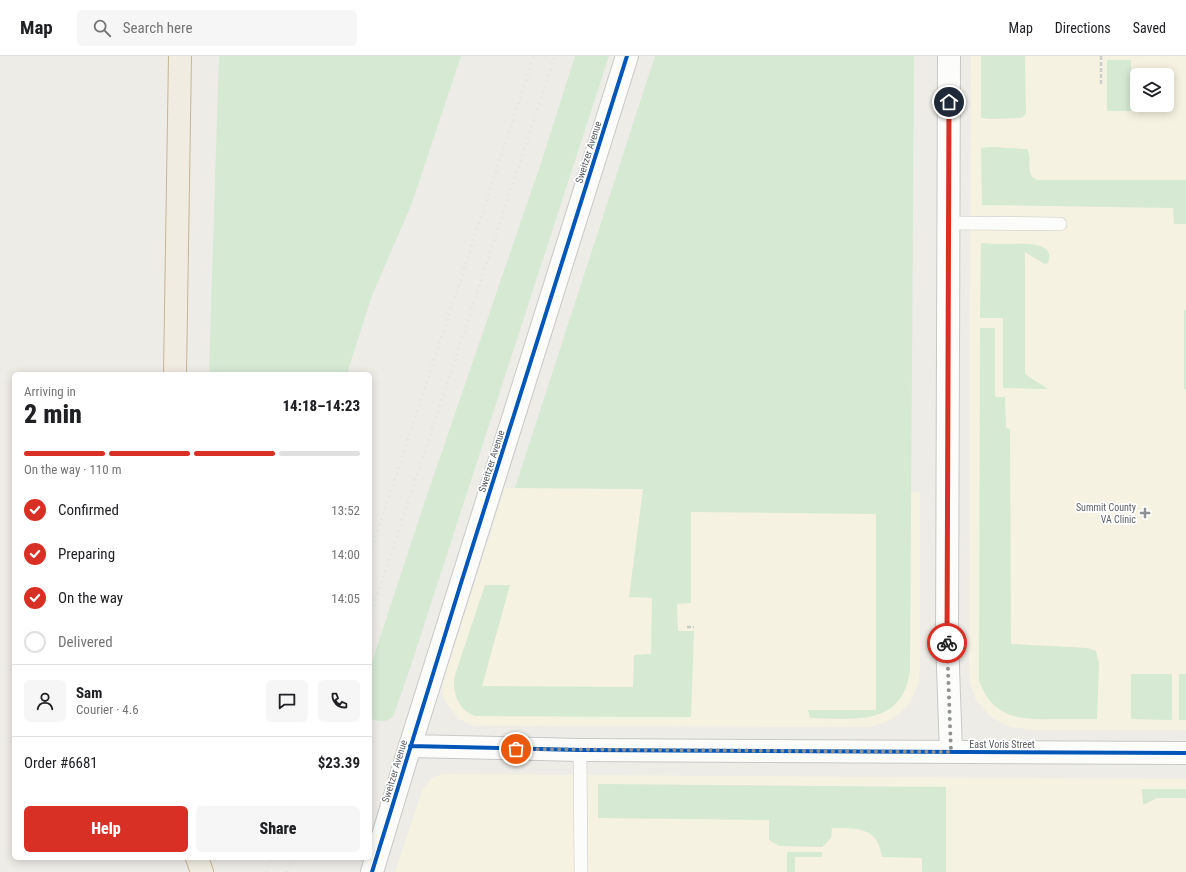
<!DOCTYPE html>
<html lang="en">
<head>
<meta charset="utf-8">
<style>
	body { margin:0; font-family:"Roboto Condensed",sans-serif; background:#f6f6f6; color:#202124; height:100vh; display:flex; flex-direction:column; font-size:15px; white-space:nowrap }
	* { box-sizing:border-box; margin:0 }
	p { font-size:13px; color:#757577 }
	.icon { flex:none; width:22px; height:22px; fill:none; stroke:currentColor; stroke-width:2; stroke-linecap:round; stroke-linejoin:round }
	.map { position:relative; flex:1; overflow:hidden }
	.sheet { position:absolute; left:12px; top:316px; width:360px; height:488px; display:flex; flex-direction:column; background:#fff; border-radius:6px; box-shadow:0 2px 10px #0003 }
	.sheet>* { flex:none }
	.controls { position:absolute; left:1130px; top:12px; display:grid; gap:8px }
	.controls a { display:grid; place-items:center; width:44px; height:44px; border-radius:6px; background:#fff; box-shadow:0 2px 10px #0003; font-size:20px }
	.pin { position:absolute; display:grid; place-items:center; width:34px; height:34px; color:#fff; margin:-17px; border:2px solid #fff; border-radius:50%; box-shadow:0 1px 4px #0007 }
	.courier { position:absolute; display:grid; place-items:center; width:40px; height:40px; margin:-20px; border:3px solid #d93025; border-radius:50%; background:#fff; color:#222; box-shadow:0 1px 5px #0007 }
	.headline em { font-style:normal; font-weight:800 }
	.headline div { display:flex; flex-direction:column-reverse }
	.headline { display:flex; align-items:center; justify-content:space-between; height:68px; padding:0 12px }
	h1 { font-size:26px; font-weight:800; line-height:30px }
	.bar { display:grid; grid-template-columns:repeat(4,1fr); gap:6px 4px; align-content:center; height:48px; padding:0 12px }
	.bar i { height:5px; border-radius:3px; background:#e0e0e0 }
	.bar .current { background:#d93025 }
	.bar p { grid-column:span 4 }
	.line { display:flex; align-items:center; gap:10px; padding:0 12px; border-top:1px solid #e0e0e0 }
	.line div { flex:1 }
	.round { display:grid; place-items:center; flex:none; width:42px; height:42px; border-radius:6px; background:#f6f6f6 }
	ol { padding:0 12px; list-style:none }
	li { display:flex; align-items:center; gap:12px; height:44px }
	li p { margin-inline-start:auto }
	li .icon { padding:4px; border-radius:50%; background:#d93025; color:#fff; stroke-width:4 }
	li:last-child { color:#757577 }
	li i { width:22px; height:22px; border:2px solid #e0e0e0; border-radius:50% }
	.cta { display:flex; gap:8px; margin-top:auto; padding:8px 12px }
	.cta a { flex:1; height:46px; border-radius:6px; background:#d93025; color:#fff; font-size:16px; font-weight:800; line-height:46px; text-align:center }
	.cta a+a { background:#f6f6f6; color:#202124 }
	header { display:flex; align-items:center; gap:24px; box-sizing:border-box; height:56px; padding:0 20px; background:#fff; border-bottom:1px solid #e0e0e0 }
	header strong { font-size:19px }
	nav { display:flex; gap:22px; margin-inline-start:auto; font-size:14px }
	.search { width:280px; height:36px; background:#f6f6f6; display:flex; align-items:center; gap:10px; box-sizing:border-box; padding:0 14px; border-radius:6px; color:#757577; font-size:15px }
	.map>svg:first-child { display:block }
	.commercial { fill:#f6f2e1; fill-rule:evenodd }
	.green { fill:#d5e9d3 }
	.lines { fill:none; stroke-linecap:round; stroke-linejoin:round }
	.service-casing { stroke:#c8c8c8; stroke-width:14 }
	.minor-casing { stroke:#c8c8c8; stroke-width:24 }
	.tertiary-casing { stroke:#c8c8c8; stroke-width:24 }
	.motorway-casing { stroke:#c5b694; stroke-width:24 }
	.path { stroke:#c9cecb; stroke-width:2.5; stroke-dasharray:4 2; stroke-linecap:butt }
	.service { stroke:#fcfcfb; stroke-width:13 }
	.minor { stroke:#fcfcfb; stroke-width:22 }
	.tertiary { stroke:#fcfcfb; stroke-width:22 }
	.motorway { stroke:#f0ece1; stroke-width:22 }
	.rail { stroke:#e3e3e2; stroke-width:3; stroke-dasharray:1 5; stroke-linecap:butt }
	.cycleway-casing { stroke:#fff; stroke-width:6 }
	.cycleway { stroke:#0057b8; stroke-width:4 }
	.done { stroke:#8f9292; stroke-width:4; stroke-dasharray:0 7.2 }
	.route { stroke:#d93025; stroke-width:5 }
	.poi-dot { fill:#8f9292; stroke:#fff; stroke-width:1.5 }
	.labels { text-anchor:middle; stroke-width:3.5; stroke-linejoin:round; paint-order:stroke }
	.street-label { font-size:10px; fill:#5d6165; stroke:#fff }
	.poi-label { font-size:10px; fill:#5d6165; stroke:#fff; text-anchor:end }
</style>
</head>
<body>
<header>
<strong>Map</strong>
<div class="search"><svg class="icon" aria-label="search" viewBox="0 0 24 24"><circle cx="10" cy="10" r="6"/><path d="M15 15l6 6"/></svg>Search here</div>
<nav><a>Map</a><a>Directions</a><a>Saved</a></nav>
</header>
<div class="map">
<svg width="1186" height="816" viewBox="0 0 1186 816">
	<rect width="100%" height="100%" fill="#edece7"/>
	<path class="commercial" d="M 971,0 L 1186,0 L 1186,674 L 1033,674 L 1011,671 L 1000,666 L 990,660 L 976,644 L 970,627 L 969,611 ZM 1137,19 L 1167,19 L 1167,49 L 1137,49 Z
		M 505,432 L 920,436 L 920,613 L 919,626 L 914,638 L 908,649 L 900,657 L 889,665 L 870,671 L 475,670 L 467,667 L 459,663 L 446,646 L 443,640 L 442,633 L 443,626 Z
		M 443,718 L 1186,723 L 1186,816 L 395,816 L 423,732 L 432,722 Z"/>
	<path class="green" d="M 219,0 L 461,0 L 412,147 L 371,242 L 347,318 L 209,318 Z
		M 575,0 L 609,0 L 411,609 L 393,661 C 384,667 379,666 370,662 L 370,612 L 424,448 L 541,107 Z
		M 655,0 L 914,0 L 910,613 C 904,671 854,663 810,662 L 808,654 L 876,654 L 876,458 L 691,456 L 691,547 L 677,548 L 678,575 L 694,575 L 691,661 L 476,660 C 459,656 451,635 455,619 L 485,529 L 510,529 L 482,630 L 633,631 L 634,599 L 651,598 L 652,542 L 629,541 L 643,433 L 515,432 Z
		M 981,0 L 1025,0 L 1026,57 L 1024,60 L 1021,62 L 991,63 L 981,62 Z
		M 1107,4 L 1131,4 L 1132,55 L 1107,55 Z
		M 991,91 L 1027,93 C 1033,102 1024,121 1038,124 L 1186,124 L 1186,168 L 1174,168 L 1173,152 L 982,149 L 981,92 Z
		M 981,187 C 990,188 998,188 1007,188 C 1019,188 1057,184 1048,207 L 1044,208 L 1025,196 L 1025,318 L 1048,333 L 1003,332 L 1003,262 L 980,262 Z
		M 1184,254 L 1186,254 L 1186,333 L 1184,333 Z
		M 980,272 L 995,272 L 995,341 L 1005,341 L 1006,372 L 1010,373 L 1011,588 L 1088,592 L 1096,595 L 1099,607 L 1097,663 C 1083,663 1068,663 1054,663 C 1019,664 992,662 979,624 Z
		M 1131,618 L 1172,618 L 1172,664 L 1131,663 Z
		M 1179,618 L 1186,618 L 1186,664 L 1179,664 Z
		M 598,728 L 946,731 L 946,816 L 922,816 L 922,802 L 882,801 C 878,771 857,772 832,772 L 831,782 L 822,791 L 779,790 L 769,784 L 769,764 L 598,762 Z
		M 1142,733 L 1186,733 L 1186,742 L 1157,742 L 1143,749 Z
		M 787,796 L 822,796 L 822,801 L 795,801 L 795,816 L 787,816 Z"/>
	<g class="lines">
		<defs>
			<path id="service" d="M 949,167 L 1060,168
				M 580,694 L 581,816"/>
			<path id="minor" d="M 372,816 L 410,690"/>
			<path id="tertiary" d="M 627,0 L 410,690 L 580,694 L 1186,697
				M 949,0 L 947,583 L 951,696"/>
			<path id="motorway" d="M 175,318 L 180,0
				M 197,802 L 202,816"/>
		</defs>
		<use href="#service" class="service-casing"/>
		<use href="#minor" class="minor-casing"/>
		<use href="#tertiary" class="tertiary-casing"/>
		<use href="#motorway" class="motorway-casing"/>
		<path class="path" d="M 1101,0 L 1101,28
			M 687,571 L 694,571"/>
		<use href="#service" class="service"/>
		<use href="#minor" class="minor"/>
		<use href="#tertiary" class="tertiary"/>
		<use href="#motorway" class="motorway"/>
		<path class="rail" d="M 370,498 L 534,0
			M 370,561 L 555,0
			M 266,816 L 271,802
			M 286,816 L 291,802"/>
		<defs>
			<path id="cycleway" d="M 410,690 L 580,694 L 1186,697
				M 372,816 L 461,527 L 627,0"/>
		</defs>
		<use href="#cycleway" class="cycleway-casing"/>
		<use href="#cycleway" class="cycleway"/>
	</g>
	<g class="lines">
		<path class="done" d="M 516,693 L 951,696 L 947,587"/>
		<path class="route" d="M 947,587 L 949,46"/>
	</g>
	<path class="poi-dot" d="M1143 451h4v4h4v4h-4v4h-4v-4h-4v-4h4z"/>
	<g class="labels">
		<g class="street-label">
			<text transform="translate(588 96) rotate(-72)" y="4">Sweitzer Avenue</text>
			<text transform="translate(491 405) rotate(-72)" y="4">Sweitzer Avenue</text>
			<text x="1002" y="692">East Voris Street</text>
			<text transform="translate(394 715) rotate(-73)" y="4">Sweitzer Avenue</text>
		</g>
		<g class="poi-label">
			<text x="1136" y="455">Summit County<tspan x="1136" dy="12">VA Clinic</tspan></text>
		</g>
	</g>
</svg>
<div class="controls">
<a><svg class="icon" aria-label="layers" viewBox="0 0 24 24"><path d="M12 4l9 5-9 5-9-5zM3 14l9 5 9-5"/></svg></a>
</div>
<div class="pin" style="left:516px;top:693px;background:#ea580c"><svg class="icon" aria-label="bag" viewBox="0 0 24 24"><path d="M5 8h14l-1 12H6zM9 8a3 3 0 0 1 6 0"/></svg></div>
<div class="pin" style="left:949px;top:46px;background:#1f2937"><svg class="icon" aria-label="home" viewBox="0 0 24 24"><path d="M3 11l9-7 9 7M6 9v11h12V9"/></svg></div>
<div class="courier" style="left:947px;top:587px"><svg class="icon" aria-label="bike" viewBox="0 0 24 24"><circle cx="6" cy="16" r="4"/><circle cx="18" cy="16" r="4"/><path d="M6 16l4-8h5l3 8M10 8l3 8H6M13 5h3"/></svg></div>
<section class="sheet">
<div class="headline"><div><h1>2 min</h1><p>Arriving in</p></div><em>14:18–14:23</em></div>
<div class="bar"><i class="current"></i><i class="current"></i><i class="current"></i><i></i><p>On the way · 110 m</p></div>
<ol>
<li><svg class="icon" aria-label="check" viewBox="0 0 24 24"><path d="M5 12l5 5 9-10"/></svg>Confirmed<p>13:52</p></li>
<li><svg class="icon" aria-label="check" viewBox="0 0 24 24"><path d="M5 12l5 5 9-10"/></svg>Preparing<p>14:00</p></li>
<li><svg class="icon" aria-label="check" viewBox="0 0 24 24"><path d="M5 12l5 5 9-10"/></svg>On the way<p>14:05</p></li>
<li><i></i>Delivered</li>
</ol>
<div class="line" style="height:72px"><a class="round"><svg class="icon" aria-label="person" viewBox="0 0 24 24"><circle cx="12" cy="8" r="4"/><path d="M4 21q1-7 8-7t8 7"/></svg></a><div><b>Sam</b><p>Courier · 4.6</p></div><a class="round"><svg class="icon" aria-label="chat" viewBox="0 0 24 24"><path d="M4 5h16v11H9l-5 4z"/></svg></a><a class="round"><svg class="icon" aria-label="phone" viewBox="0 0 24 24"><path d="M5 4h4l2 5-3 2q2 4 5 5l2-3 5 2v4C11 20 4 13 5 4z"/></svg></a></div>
<div class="line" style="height:52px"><div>Order #6681</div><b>$23.39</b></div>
<div class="cta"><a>Help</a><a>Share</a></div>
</section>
</div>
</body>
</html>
